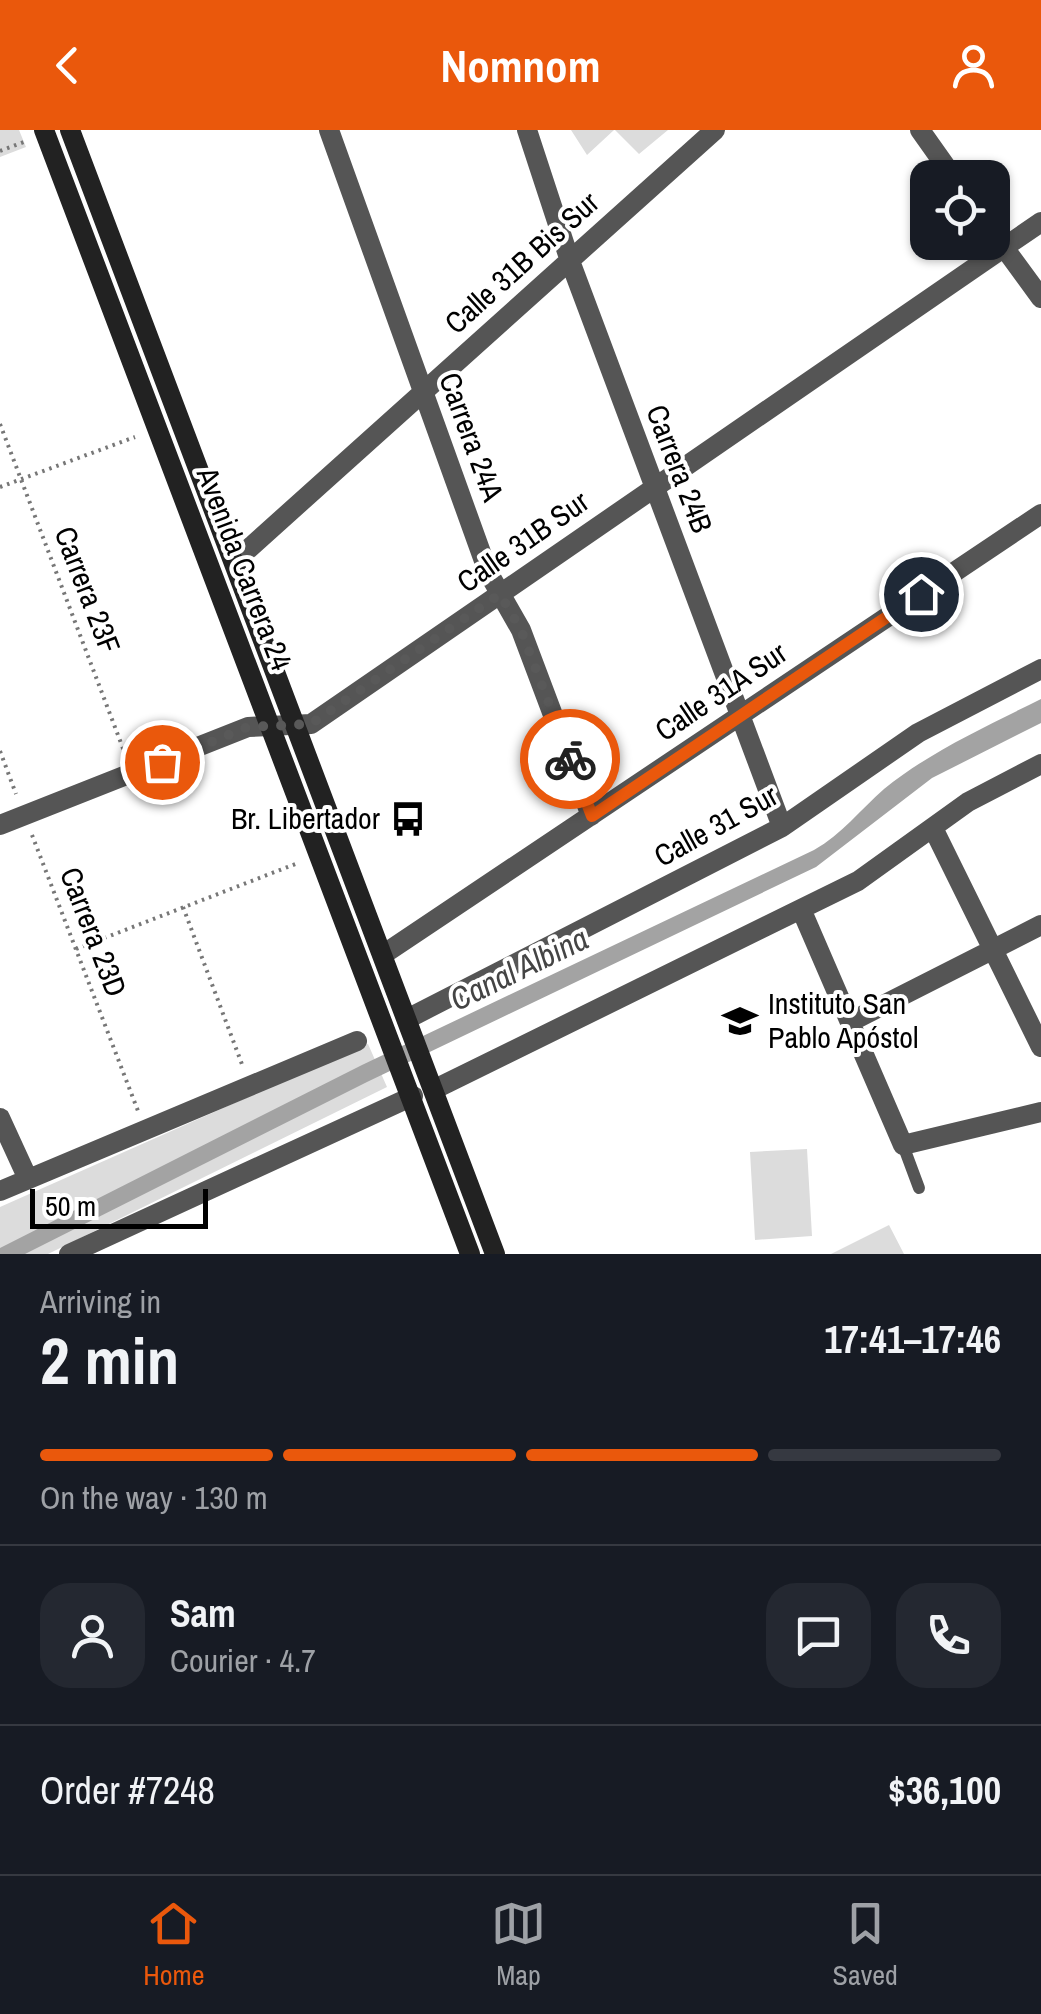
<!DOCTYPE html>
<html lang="en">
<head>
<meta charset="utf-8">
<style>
	body { margin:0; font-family:"Archivo Narrow",sans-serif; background:#242831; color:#f1f3f6; height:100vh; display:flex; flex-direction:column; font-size:38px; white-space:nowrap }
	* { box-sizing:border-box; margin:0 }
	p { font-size:32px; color:#9ea1a6 }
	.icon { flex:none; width:55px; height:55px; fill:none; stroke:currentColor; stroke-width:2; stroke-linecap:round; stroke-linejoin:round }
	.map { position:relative; height:1124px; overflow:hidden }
	.side { display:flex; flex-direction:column; background:#171b24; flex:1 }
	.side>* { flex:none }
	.fabs { position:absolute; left:910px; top:30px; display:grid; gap:20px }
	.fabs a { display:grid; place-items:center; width:100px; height:100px; border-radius:20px; background:#171b24; box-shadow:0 2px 8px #0004; font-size:50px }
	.scale { position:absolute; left:30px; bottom:25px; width:178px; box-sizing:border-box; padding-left:10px; border:5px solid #000; border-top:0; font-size:28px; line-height:35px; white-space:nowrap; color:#000; -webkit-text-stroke:8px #fff; paint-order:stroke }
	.pin { position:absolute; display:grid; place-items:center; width:85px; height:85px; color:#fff; margin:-42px; border:5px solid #fff; border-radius:50%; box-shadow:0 2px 10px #0007 }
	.courier { position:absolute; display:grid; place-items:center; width:100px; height:100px; margin:-50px; border:8px solid #ea580c; border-radius:50%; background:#fff; color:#222; box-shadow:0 2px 12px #0007 }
	.head em { font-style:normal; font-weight:800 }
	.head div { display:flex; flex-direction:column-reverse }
	.head { display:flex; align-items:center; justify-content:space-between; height:170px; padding:0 40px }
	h1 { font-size:65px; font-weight:800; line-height:75px }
	.bar { display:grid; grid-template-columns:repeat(4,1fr); gap:15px 10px; align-content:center; height:120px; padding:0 40px }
	.bar i { height:12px; border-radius:8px; background:#363941 }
	.bar .current { background:#ea580c }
	.bar p { grid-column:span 4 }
	.line { display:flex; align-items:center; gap:25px; padding:0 40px; border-top:2px solid #363941 }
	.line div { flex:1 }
	.round { display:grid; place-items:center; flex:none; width:105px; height:105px; border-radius:30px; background:#242831 }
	header { display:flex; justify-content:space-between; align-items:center; height:130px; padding:0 40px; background:#ea580c; color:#fff; font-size:45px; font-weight:800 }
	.menu { display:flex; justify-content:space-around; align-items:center; height:140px; border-top:2px solid #363941; background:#171b24; font-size:28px; color:#9ea1a6 }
	.menu a { display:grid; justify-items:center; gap:5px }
	.menu .current { color:#ea580c }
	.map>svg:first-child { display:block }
	.green { fill:#dcdcdc }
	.water { fill:#a3a3a3 }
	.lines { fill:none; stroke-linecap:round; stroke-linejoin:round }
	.path { stroke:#777; stroke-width:4; stroke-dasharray:2.5 5; stroke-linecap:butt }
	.lane { stroke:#555; stroke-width:12 }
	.street { stroke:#555; stroke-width:20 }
	.secondary { stroke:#222; stroke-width:20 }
	.done { stroke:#595959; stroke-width:10; stroke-dasharray:0 18 }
	.route { stroke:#ea580c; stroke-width:12 }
	.labels { text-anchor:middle; stroke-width:8; stroke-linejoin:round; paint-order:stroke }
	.street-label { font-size:30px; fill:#000; stroke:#fff }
	.poi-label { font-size:30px; fill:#000; stroke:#fff; text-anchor:end }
	.water-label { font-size:32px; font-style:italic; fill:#444; stroke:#fff }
</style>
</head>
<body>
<header><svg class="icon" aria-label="back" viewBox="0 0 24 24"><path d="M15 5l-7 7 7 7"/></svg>Nomnom<svg class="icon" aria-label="person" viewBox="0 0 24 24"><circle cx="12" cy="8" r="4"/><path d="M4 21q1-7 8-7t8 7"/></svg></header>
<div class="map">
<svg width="1041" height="1124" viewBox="0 0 1041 1124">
	<rect width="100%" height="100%" fill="#fff"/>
	<path class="green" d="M 0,0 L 19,0 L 26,17 L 0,27 Z
		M 571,0 L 614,0 L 587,25 Z
		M 615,0 L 668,0 L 639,24 Z
		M 368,914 L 387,957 L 48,1124 L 0,1124 L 0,1077 Z
		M 807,1019 L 812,1106 L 755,1110 L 750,1022 Z
		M 889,1095 L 904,1124 L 831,1124 Z"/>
	<path class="water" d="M 1041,569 L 1041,593 L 932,648 L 816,737 L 367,952 L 25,1124 L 0,1124 L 0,1118 L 362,935 L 814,720 C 842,704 860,680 884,659 C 931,621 987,596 1041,569 Z"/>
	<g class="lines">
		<path class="path" d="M 0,21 L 24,12
			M 0,294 L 124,621
			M 0,357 L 135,307
			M 0,621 L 16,664
			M 32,705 L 138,981
			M 183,777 L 243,937
			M 76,819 L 298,733"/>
		<path class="lane" d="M 903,1015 L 919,1058"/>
		<path class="street" d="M 329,0 L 488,442 L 521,500 L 591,686
			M 527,0 L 570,131 L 782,697
			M 920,0 L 954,48
			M 992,101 L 1041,168
			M 235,431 L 715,0
			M 0,695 L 248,597 L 311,594 L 1041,92
			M 933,698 L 1041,917
			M 801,779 L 903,1015 L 1041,982
			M 384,824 L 1041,384
			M 409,888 L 782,697 L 918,603 L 1041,539
			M 850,892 L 1041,795
			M 435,959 L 858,751 L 968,672 L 1041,634
			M 0,988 L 28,1049
			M 0,1061 L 357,911
			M 69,1124 L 413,966"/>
		<path class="secondary" d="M 44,0 L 470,1124
			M 70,0 L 495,1124"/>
	</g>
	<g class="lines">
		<path class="done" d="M 162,632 L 248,597 L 311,594 L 500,464 L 521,500 L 570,629"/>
		<path class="route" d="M 570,629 L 592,686 L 921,464"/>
	</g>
	<defs>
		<symbol id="bus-bare" viewBox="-9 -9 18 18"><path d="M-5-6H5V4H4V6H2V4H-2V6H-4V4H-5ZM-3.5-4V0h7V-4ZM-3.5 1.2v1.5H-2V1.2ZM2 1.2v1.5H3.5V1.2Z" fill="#000" stroke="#fff" stroke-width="2.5" paint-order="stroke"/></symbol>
		<symbol id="school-bare" viewBox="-9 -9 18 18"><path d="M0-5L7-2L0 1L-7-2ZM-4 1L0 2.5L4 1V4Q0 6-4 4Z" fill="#000" stroke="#fff" stroke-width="2.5" paint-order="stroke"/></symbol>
	</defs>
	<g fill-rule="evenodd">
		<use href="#bus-bare" x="383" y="664" width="50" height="50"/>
		<use href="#school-bare" x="715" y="866" width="50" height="50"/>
	</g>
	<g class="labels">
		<g class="street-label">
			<text transform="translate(522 133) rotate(-42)" y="10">Calle 31B Bis Sur</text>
			<text transform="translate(471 307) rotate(70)" y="10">Carrera 24A</text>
			<text transform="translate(679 339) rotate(69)" y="10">Carrera 24B</text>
			<text transform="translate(523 412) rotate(-35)" y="10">Calle 31B Sur</text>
			<text transform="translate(244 439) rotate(69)" y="10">Avenida Carrera 24</text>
			<text transform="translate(87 460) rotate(69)" y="10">Carrera 23F</text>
			<text transform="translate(721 562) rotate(-34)" y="10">Calle 31A Sur</text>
			<text transform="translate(716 696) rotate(-29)" y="10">Calle 31 Sur</text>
			<text transform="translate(93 802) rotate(69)" y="10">Carrera 23D</text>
		</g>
		<g class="poi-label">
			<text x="380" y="699">Br. Libertador</text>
			<text x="768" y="884" text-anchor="start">Instituto San<tspan x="768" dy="34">Pablo Apóstol</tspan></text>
		</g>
		<g class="water-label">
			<text transform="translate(519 839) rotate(-26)" y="11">Canal Albina</text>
		</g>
	</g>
</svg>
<div class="fabs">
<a><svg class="icon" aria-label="locate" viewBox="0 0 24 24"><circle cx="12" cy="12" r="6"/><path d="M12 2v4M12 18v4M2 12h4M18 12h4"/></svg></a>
</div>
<div class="scale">50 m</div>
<div class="pin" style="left:162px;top:632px;background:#ea580c"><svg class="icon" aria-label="bag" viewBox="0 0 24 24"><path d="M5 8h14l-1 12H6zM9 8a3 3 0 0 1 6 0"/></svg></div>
<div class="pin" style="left:921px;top:464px;background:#1f2937"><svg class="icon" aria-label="home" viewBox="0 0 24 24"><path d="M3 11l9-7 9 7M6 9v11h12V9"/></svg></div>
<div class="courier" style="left:570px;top:629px"><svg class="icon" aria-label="bike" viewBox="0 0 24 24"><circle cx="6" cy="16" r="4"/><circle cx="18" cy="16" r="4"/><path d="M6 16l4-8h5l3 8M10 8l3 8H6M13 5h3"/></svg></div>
</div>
<section class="side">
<div class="head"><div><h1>2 min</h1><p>Arriving in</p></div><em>17:41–17:46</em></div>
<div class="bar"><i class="current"></i><i class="current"></i><i class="current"></i><i></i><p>On the way · 130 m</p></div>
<div class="line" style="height:180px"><a class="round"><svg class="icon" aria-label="person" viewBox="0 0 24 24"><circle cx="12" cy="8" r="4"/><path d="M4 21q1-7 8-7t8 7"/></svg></a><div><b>Sam</b><p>Courier · 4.7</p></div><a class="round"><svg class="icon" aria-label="chat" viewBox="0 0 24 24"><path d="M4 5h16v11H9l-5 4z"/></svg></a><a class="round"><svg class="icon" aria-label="phone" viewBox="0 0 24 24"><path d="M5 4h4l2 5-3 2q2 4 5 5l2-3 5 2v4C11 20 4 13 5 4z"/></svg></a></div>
<div class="line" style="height:130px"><div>Order #7248</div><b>$36,100</b></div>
</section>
<nav class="menu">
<a class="current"><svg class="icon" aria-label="home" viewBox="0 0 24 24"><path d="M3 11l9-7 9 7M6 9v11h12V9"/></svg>Home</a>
<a><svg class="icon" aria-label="map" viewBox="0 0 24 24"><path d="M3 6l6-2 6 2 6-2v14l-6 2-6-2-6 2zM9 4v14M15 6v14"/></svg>Map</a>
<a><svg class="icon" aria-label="saved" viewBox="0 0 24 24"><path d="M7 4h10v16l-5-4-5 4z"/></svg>Saved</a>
</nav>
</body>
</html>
